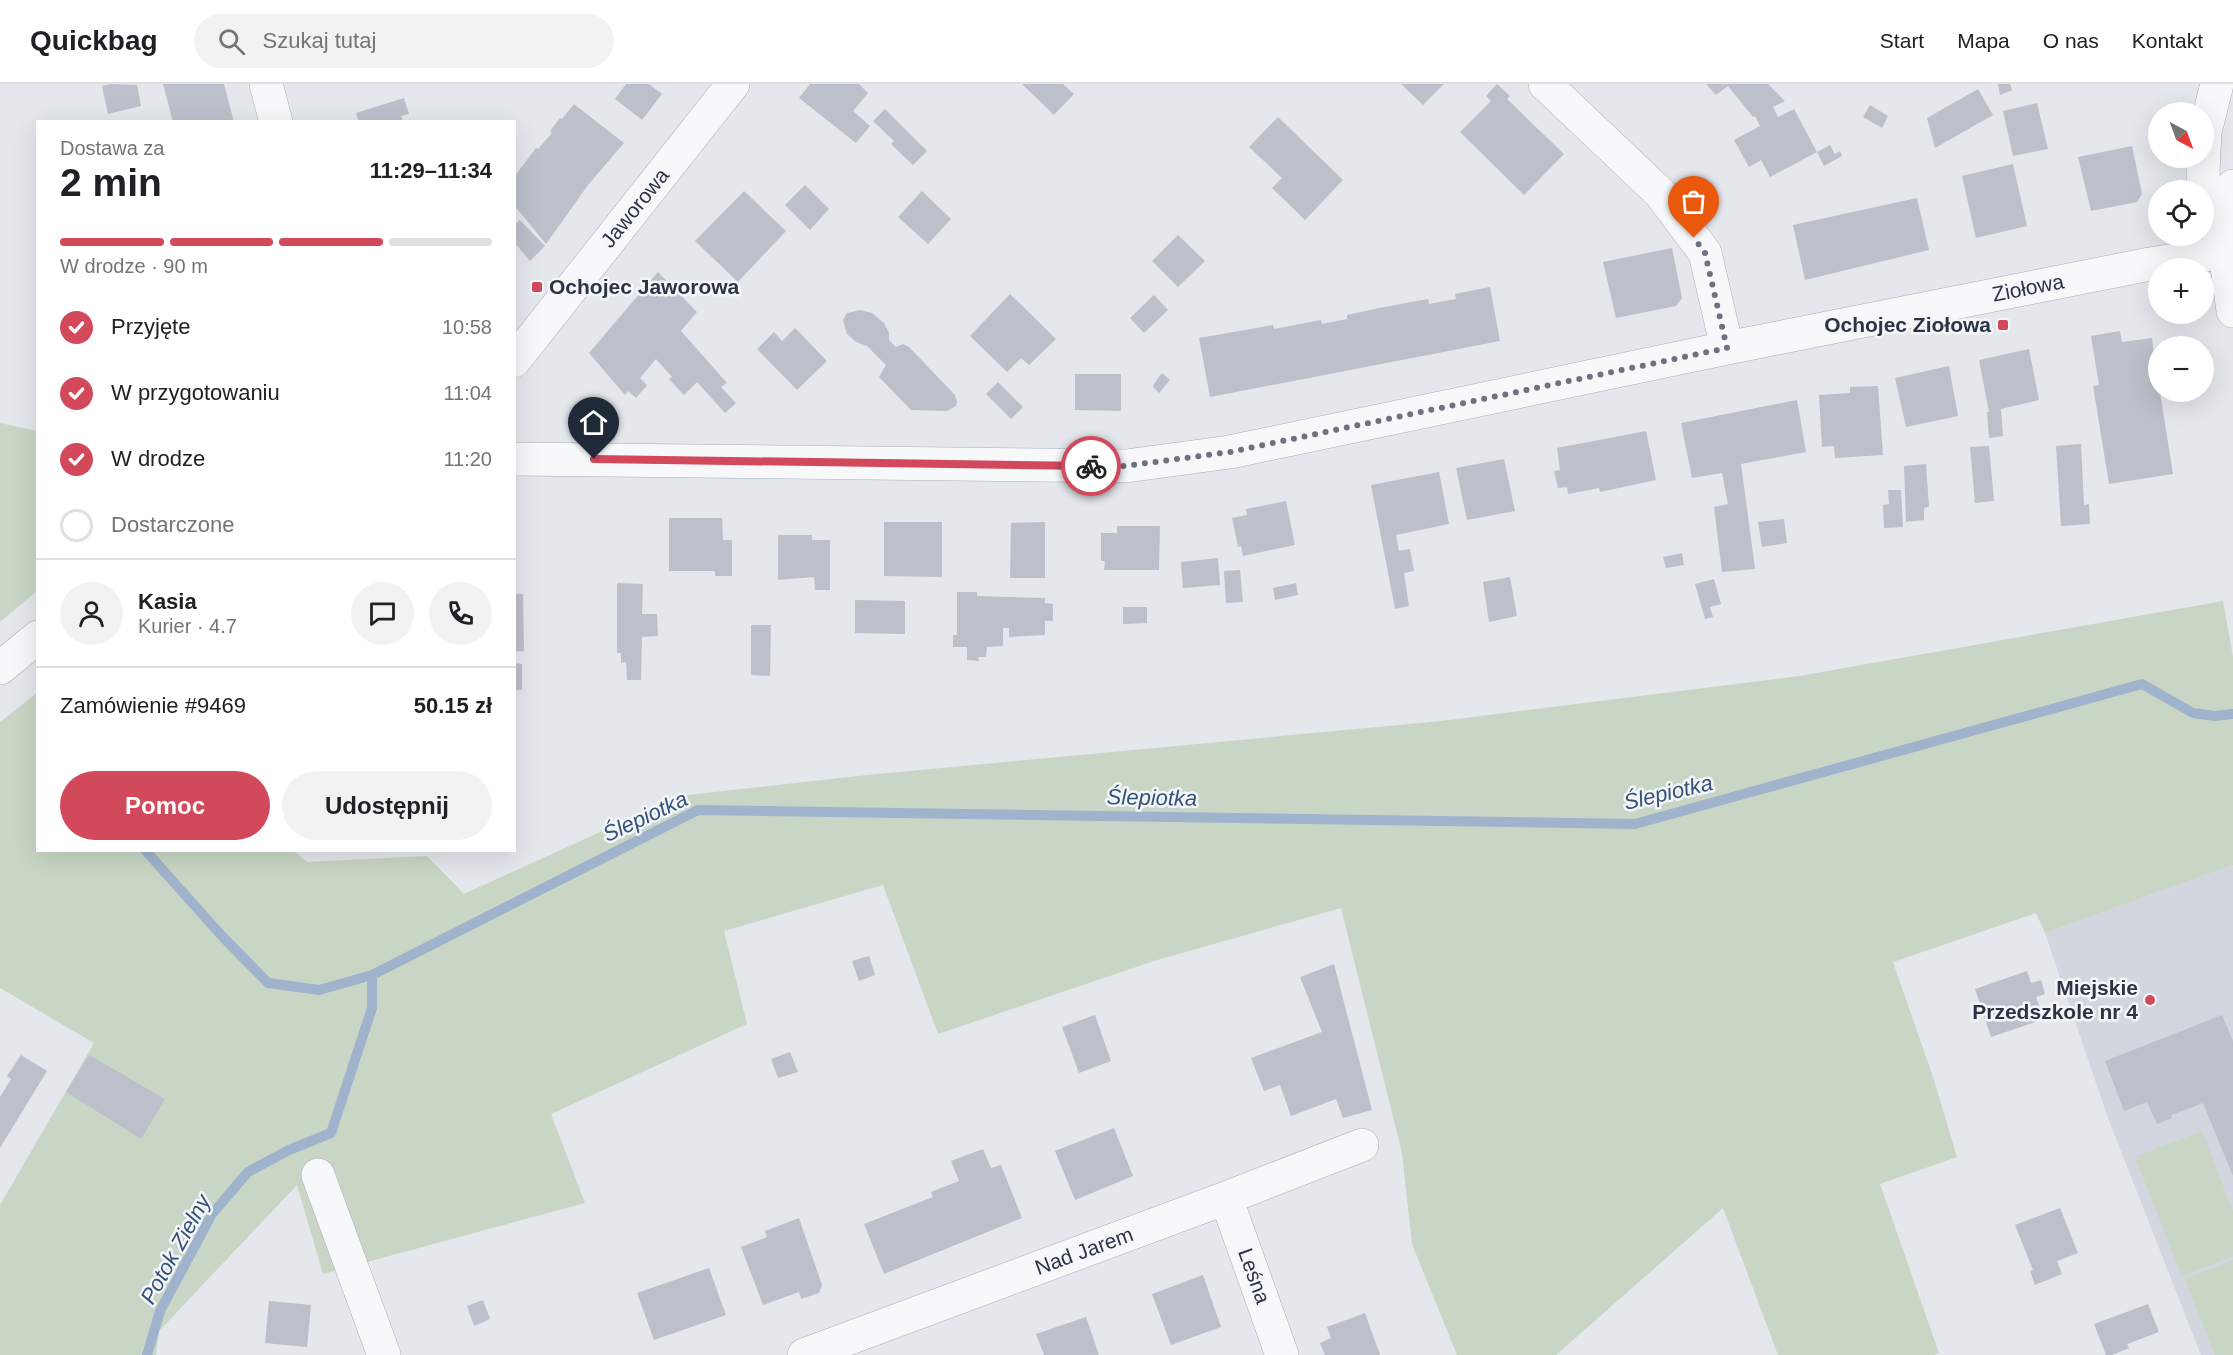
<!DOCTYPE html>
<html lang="pl">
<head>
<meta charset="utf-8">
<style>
	body { margin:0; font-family:Arial,sans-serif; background:#f2f2f2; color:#202124; height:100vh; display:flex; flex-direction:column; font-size:22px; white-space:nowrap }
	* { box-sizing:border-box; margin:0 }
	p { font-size:20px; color:#757577 }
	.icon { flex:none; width:33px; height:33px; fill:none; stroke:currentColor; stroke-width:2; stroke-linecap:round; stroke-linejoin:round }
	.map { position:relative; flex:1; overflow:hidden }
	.details { position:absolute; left:36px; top:36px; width:480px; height:732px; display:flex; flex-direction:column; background:#fff; border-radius:0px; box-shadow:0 6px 24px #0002 }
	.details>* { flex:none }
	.needle { width:39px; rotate:139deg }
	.controls { position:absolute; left:2148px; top:18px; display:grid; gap:12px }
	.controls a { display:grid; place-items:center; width:66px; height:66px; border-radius:50%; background:#fff; box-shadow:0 6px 24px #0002; font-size:30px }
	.pin { position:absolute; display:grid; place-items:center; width:51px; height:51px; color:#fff; margin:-62px -26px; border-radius:50% 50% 50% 0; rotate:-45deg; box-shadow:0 0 6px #0007 }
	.pin .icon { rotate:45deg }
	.courier { position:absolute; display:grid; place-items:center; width:60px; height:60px; margin:-30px; border:4px solid #d1495b; border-radius:50%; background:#fff; color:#222; box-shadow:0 2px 8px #0007 }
	.head em { font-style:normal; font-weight:700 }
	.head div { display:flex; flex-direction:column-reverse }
	.head { display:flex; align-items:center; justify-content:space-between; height:102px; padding:0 24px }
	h1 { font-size:39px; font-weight:700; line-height:45px }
	.bar { display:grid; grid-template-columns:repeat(4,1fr); gap:9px 6px; align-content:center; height:72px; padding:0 24px }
	.bar i { height:8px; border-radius:4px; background:#e0e0e0 }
	.bar .selected { background:#d1495b }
	.bar p { grid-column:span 4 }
	.line { display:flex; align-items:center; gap:15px; padding:0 24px; border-top:2px solid #e0e0e0 }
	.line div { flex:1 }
	.round { display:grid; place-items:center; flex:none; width:63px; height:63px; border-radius:32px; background:#f2f2f2 }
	ol { padding:0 24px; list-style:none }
	li { display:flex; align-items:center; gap:18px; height:66px }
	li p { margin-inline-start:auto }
	li .icon { padding:6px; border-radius:50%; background:#d1495b; color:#fff; stroke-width:4 }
	li:last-child { color:#757577 }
	li i { width:33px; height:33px; border:3px solid #e0e0e0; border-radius:50% }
	.primary-button { display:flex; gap:12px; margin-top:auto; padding:12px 24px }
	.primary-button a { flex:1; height:69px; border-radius:36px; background:#d1495b; color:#fff; font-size:24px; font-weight:700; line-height:69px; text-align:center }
	.primary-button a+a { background:#f2f2f2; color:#202124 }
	header { display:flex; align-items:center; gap:36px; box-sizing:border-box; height:84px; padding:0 30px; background:#fff; border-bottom:2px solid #e0e0e0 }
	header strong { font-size:28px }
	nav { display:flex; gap:33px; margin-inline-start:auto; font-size:21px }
	.search { width:420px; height:54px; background:#f2f2f2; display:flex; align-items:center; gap:15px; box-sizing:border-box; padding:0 21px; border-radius:33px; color:#757577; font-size:22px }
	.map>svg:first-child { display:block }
	.built { fill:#d2d6de }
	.green { fill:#c9d6c5 }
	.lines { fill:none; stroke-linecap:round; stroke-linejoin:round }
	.stream { stroke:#9fb4cc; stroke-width:10 }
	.building { fill:#bbc0ca }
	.minor-casing { stroke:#a9aeb7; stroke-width:34 }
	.minor { stroke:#f7f8fa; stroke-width:33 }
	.done { stroke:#6c737f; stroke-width:6; stroke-dasharray:0 10.8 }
	.route { stroke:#d1495b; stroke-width:8 }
	.poi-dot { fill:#d1495b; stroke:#f4f6f9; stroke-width:2 }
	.labels { text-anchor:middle; stroke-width:5; stroke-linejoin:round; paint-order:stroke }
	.street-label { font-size:21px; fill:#2b3445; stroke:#f4f6f9 }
	.poi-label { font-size:21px; font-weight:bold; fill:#2b3445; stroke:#f4f6f9; text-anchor:end }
	.water-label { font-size:22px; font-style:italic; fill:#34527a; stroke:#f4f6f9 }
</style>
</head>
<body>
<header>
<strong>Quickbag</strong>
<div class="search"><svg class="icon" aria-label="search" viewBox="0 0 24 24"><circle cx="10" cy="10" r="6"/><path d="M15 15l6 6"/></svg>Szukaj tutaj</div>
<nav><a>Start</a><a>Mapa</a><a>O nas</a><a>Kontakt</a></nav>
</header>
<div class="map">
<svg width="2233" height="1271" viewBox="0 0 2233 1271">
	<rect width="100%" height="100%" fill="#e4e7ec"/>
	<path class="built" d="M 2233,781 L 2233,1271 L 2201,1271 L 2108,1034 L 2045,849 Z"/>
	<path class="green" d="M 0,339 L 37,347 L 38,506 L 0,538 Z
		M 2223,517 L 2233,573 L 2233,781 L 2045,849 L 2036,829 L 1893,878 L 1934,996 L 1957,1073 L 1880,1100 L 1939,1269 L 1934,1271 L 1778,1271 L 1723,1124 L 1556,1271 L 1457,1271 L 1412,1160 L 1402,1069 L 1341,824 L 1154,877 L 938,950 L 883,801 L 724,847 L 747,940 L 551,1030 L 585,1119 L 323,1190 L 297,1101 L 159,1247 L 156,1271 L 0,1271 L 0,1121 L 94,959 L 0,904 L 0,638 L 37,609 L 38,766 L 293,766 L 307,778 L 427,772 L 464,810 L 679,712 L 867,691 L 1441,637 L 1799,592 Z
		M 2202,1047 L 2233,1128 L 2233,1172 L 2182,1192 L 2135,1073 Z
		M 2233,1176 L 2233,1271 L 2215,1271 L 2185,1195 Z"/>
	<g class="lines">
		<path class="stream" d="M 145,766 L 221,851 L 268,899 L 319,906 L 372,891 L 698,726 L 1635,740 L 2142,600 L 2193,629 L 2215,632 L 2232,630
			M 147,1271 L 160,1227 L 212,1130 L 248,1088 L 289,1066 L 331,1049 L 372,924 L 372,891"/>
	</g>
	<path class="building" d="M 110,0 L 137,1 L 141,22 L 108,30 L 102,2 Z
		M 163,0 L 224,0 L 234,38 L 173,38 Z
		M 626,0 L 649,0 L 662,10 L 642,36 L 615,15 Z
		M 810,0 L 859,0 L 868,9 L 853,27 L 870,42 L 856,59 L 799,14 Z
		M 1022,0 L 1063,0 L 1074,10 L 1054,31 Z
		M 1401,0 L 1444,0 L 1423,21 Z
		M 1497,0 L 1510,12 L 1507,15 L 1564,70 L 1524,111 L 1460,48 L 1491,17 L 1486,12 Z
		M 1706,0 L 1768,0 L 1785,17 L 1773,23 L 1778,33 L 1794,25 L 1817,68 L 1770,93 L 1761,76 L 1749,83 L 1734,56 L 1760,42 L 1755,32 L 1753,33 L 1728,2 L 1716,11 Z
		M 1998,0 L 2010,0 L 2012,6 L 2000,11 Z
		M 1978,5 L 1993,31 L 1935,64 L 1927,34 Z
		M 404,14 L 409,30 L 401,32 L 403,38 L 359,38 L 356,29 Z
		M 2037,19 L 2048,65 L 2013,72 L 2003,27 Z
		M 574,20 L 624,59 L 588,101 L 546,160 L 514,121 L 514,93 L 536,64 L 538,65 L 552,49 L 550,47 L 560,34 L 562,35 Z
		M 1870,21 L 1888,32 L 1882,44 L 1863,33 Z
		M 885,25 L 927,67 L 913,81 L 891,60 L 894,57 L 873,37 Z
		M 1278,33 L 1343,96 L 1305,136 L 1272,104 L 1282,94 L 1249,63 Z
		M 1830,61 L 1835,70 L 1840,67 L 1842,72 L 1824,82 L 1817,68 Z
		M 2132,62 L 2142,110 L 2137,118 L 2091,127 L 2078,73 Z
		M 2013,80 L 2027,142 L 1976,154 L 1962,92 Z
		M 805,101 L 829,125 L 810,146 L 785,121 Z
		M 744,107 L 786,147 L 738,198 L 695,157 Z
		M 922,107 L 951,135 L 928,160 L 898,133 Z
		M 1917,114 L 1929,166 L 1805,196 L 1793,141 Z
		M 520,136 L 545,162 L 530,177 L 514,158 L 514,141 Z
		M 1178,151 L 1205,177 L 1178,203 L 1152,177 Z
		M 1672,164 L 1682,214 L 1676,222 L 1616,234 L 1603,178 Z
		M 658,188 L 697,228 L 681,247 L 727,299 L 721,303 L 736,319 L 725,329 L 697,298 L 684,311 L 669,295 L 672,293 L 656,275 L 640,294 L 647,301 L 636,314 L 628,307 L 625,311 L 589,269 Z
		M 1490,203 L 1500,257 L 1210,313 L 1199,254 L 1273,241 L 1274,245 L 1321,236 L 1322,240 L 1347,235 L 1347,231 L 1379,224 L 1428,215 L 1429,220 L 1456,215 L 1455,210 Z
		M 1010,210 L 1056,255 L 1029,281 L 1021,274 L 1007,288 L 970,252 Z
		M 1154,211 L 1168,226 L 1144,249 L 1130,234 Z
		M 860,226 L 872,229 L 884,239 L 889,249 L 889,256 L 896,263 L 903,260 L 909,263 L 955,311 L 957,318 L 956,322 L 947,327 L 911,326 L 879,293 L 886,281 L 867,262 L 856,258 L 847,250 L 843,236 L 847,229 Z
		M 795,244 L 827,277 L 797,306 L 757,265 L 774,248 L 782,257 Z
		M 2120,247 L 2122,258 L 2152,254 L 2158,308 L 2160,308 L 2173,390 L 2109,400 L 2093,302 L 2099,301 L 2091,252 Z
		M 2029,265 L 2039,316 L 2001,325 L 2003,352 L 1989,354 L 1987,328 L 1989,328 L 1979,276 Z
		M 1949,282 L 1958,332 L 1906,343 L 1895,294 Z
		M 1162,289 L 1170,296 L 1159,309 L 1153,303 L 1154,300 Z
		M 1075,290 L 1121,290 L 1121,327 L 1075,326 Z
		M 998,298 L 1023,323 L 1011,335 L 986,310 Z
		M 1878,302 L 1883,371 L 1835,374 L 1834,362 L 1822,363 L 1819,311 L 1850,309 L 1850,303 Z
		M 1797,316 L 1806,368 L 1741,380 L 1755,485 L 1722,488 L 1714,423 L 1728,420 L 1722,389 L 1692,394 L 1681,339 Z
		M 1646,347 L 1656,396 L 1600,408 L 1599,404 L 1568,410 L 1567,403 L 1558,404 L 1554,387 L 1560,386 L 1557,364 Z
		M 2081,360 L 2084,421 L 2089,420 L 2090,440 L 2061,442 L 2056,362 Z
		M 1989,362 L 1994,417 L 1975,419 L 1970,363 Z
		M 1504,375 L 1515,427 L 1467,436 L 1456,384 Z
		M 1926,380 L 1929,423 L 1924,424 L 1924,436 L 1906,438 L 1904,382 Z
		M 1439,388 L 1449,440 L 1396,451 L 1399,467 L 1410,465 L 1414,487 L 1404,489 L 1409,522 L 1395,525 L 1371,401 Z
		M 1888,406 L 1901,406 L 1903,443 L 1884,444 L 1883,421 L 1889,420 Z
		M 1286,417 L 1295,461 L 1243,472 L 1241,462 L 1238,463 L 1232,434 L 1247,431 L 1246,425 Z
		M 669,434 L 722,434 L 723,456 L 732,456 L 732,492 L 715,492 L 715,487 L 669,487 Z
		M 1784,435 L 1787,459 L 1762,463 L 1758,438 Z
		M 884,438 L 942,438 L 942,493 L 884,492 Z
		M 1045,438 L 1045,494 L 1010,494 L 1011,439 Z
		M 1117,442 L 1160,442 L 1159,486 L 1104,486 L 1105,477 L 1101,477 L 1101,449 L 1117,449 Z
		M 778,451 L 812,451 L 812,456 L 830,456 L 830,506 L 815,506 L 814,493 L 778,496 Z
		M 1682,469 L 1684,481 L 1666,484 L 1663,473 Z
		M 1218,474 L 1220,501 L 1183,504 L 1181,478 Z
		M 1240,486 L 1243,518 L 1226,519 L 1224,487 Z
		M 1510,493 L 1517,532 L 1489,538 L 1483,498 Z
		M 1714,495 L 1721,520 L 1710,523 L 1713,533 L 1705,535 L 1695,500 Z
		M 617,499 L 643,500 L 642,530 L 657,530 L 658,552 L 642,553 L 641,596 L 627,596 L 626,578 L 621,579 L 621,569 L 617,569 Z
		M 1296,499 L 1298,511 L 1275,516 L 1273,504 Z
		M 957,508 L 977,508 L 977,512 L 1045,514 L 1045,519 L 1053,520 L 1053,537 L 1045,537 L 1045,551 L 1009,553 L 1009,544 L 1003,544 L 1003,562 L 987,563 L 986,573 L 978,573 L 979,577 L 967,576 L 967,563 L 953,563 L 953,551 L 957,551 Z
		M 514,510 L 523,510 L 524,567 L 514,567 Z
		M 855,516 L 905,517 L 905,550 L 855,549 Z
		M 1123,523 L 1147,523 L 1147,539 L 1123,540 Z
		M 751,541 L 771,541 L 770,592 L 751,591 Z
		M 514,579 L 522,580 L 522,606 L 514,606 Z
		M 869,872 L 875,891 L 859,897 L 852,877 Z
		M 1334,880 L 1372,1026 L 1343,1034 L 1336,1015 L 1291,1032 L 1280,1001 L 1264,1007 L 1251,974 L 1322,948 L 1300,893 Z
		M 2027,887 L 2031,899 L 2041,896 L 2045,910 L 2036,913 L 2044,935 L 1991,953 L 1975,905 Z
		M 1095,931 L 1111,977 L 1079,989 L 1062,943 Z
		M 2222,931 L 2233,957 L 2233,1092 L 2203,1019 L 2171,1031 L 2172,1034 L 2157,1040 L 2147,1018 L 2124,1027 L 2105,977 Z
		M 790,968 L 798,988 L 778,994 L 771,975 Z
		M 21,971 L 47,987 L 0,1064 L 0,1013 L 11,995 L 7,992 Z
		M 89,971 L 165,1015 L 141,1055 L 66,1008 Z
		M 1114,1044 L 1133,1092 L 1075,1116 L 1055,1067 Z
		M 983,1065 L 991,1084 L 1001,1081 L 1022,1134 L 884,1190 L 864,1140 L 933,1113 L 931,1108 L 959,1097 L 951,1077 Z
		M 2060,1124 L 2078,1169 L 2057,1177 L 2062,1190 L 2035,1201 L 2030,1187 L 2033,1186 L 2015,1141 Z
		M 799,1134 L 822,1201 L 819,1209 L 801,1215 L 799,1208 L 763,1221 L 741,1163 L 767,1153 L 765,1147 Z
		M 709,1184 L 726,1231 L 654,1256 L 637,1209 Z
		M 1203,1191 L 1221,1243 L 1171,1261 L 1152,1210 Z
		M 483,1216 L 490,1235 L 474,1242 L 467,1222 Z
		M 269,1217 L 311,1221 L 307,1263 L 265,1259 Z
		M 2148,1220 L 2159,1248 L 2127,1260 L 2129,1264 L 2112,1271 L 2106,1271 L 2094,1240 Z
		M 1365,1229 L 1380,1271 L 1325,1271 L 1320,1259 L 1331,1254 L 1327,1243 Z
		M 1086,1233 L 1099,1271 L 1044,1271 L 1036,1250 Z"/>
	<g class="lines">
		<defs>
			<path id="minor" d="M 266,0 L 276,38
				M 1545,0 L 1660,109 L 1705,169 L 1727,264
				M 2217,0 L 2205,48 L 2203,87 L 2205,113 L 2225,168 L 2233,227
				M 2226,161 L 2233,102
				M 514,277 L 733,0
				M 514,375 L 1126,382 L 1230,368 L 1727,264 L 2150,180 L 2225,168
				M 0,584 L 38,553
				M 318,1091 L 384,1271
				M 1226,1114 L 1282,1271
				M 804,1271 L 1226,1114 L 1362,1061"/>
		</defs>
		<use href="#minor" class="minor-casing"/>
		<use href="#minor" class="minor"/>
	</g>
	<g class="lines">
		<path class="done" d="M 1091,382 L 1125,382 L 1230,368 L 1727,264 L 1705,169 L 1694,154"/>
		<path class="route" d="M 594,375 L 1091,382"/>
	</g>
	<g class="poi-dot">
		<rect x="531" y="197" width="12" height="12" rx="3"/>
		<rect x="1997" y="235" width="12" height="12" rx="3"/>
		<circle cx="2150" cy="916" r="6"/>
	</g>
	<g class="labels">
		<g class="street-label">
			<text transform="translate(635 124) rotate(-51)" y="7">Jaworowa</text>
			<text transform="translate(2028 204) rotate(-11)" y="7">Ziołowa</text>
			<text transform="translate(1084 1167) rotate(-20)" y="7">Nad Jarem</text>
			<text transform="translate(1254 1192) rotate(70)" y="7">Leśna</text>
		</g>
		<g class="poi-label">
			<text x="549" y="210" text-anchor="start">Ochojec Jaworowa</text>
			<text x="1991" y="248">Ochojec Ziołowa</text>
			<text x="2138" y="911">Miejskie<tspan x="2138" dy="24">Przedszkole nr 4</tspan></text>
		</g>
		<g class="water-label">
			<text transform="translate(1668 708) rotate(-13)" y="8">Ślepiotka</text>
			<text transform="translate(1152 713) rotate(1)" y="8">Ślepiotka</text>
			<text transform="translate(645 732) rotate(-25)" y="8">Ślepiotka</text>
			<text transform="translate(175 1165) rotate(-61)" y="8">Potok Zielny</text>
		</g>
	</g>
</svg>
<div class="controls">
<a><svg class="needle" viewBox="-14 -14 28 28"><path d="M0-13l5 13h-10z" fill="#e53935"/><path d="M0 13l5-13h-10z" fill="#757577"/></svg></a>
<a><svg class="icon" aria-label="locate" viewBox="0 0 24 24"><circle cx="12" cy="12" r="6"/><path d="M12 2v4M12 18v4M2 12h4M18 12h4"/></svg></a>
<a>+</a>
<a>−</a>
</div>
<div class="pin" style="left:1694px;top:154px;background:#ea580c"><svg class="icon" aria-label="bag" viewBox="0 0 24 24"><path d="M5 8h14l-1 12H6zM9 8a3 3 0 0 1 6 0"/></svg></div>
<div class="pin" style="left:594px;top:375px;background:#1f2937"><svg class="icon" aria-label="home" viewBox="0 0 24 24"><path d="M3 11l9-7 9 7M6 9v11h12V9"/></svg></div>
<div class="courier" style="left:1091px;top:382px"><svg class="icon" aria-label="bike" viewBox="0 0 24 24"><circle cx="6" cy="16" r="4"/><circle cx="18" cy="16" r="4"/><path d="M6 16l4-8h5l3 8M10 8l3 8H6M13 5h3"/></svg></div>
<section class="details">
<div class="head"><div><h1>2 min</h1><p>Dostawa za</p></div><em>11:29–11:34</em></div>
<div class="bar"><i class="selected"></i><i class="selected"></i><i class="selected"></i><i></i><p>W drodze · 90 m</p></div>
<ol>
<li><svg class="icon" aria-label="check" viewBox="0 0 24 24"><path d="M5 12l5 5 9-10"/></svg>Przyjęte<p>10:58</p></li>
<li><svg class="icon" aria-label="check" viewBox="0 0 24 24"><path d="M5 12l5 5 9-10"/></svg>W przygotowaniu<p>11:04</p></li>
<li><svg class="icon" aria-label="check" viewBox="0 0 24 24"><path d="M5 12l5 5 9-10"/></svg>W drodze<p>11:20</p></li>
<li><i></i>Dostarczone</li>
</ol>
<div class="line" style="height:108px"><a class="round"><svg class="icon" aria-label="person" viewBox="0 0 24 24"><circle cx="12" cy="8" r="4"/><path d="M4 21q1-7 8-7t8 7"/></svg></a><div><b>Kasia</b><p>Kurier · 4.7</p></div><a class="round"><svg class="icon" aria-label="chat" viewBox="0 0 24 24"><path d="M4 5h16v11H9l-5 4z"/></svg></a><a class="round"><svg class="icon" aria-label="phone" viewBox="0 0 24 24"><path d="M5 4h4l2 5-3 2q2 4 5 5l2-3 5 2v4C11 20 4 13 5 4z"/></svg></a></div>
<div class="line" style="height:78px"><div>Zamówienie #9469</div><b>50.15 zł</b></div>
<div class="primary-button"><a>Pomoc</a><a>Udostępnij</a></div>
</section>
</div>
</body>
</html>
